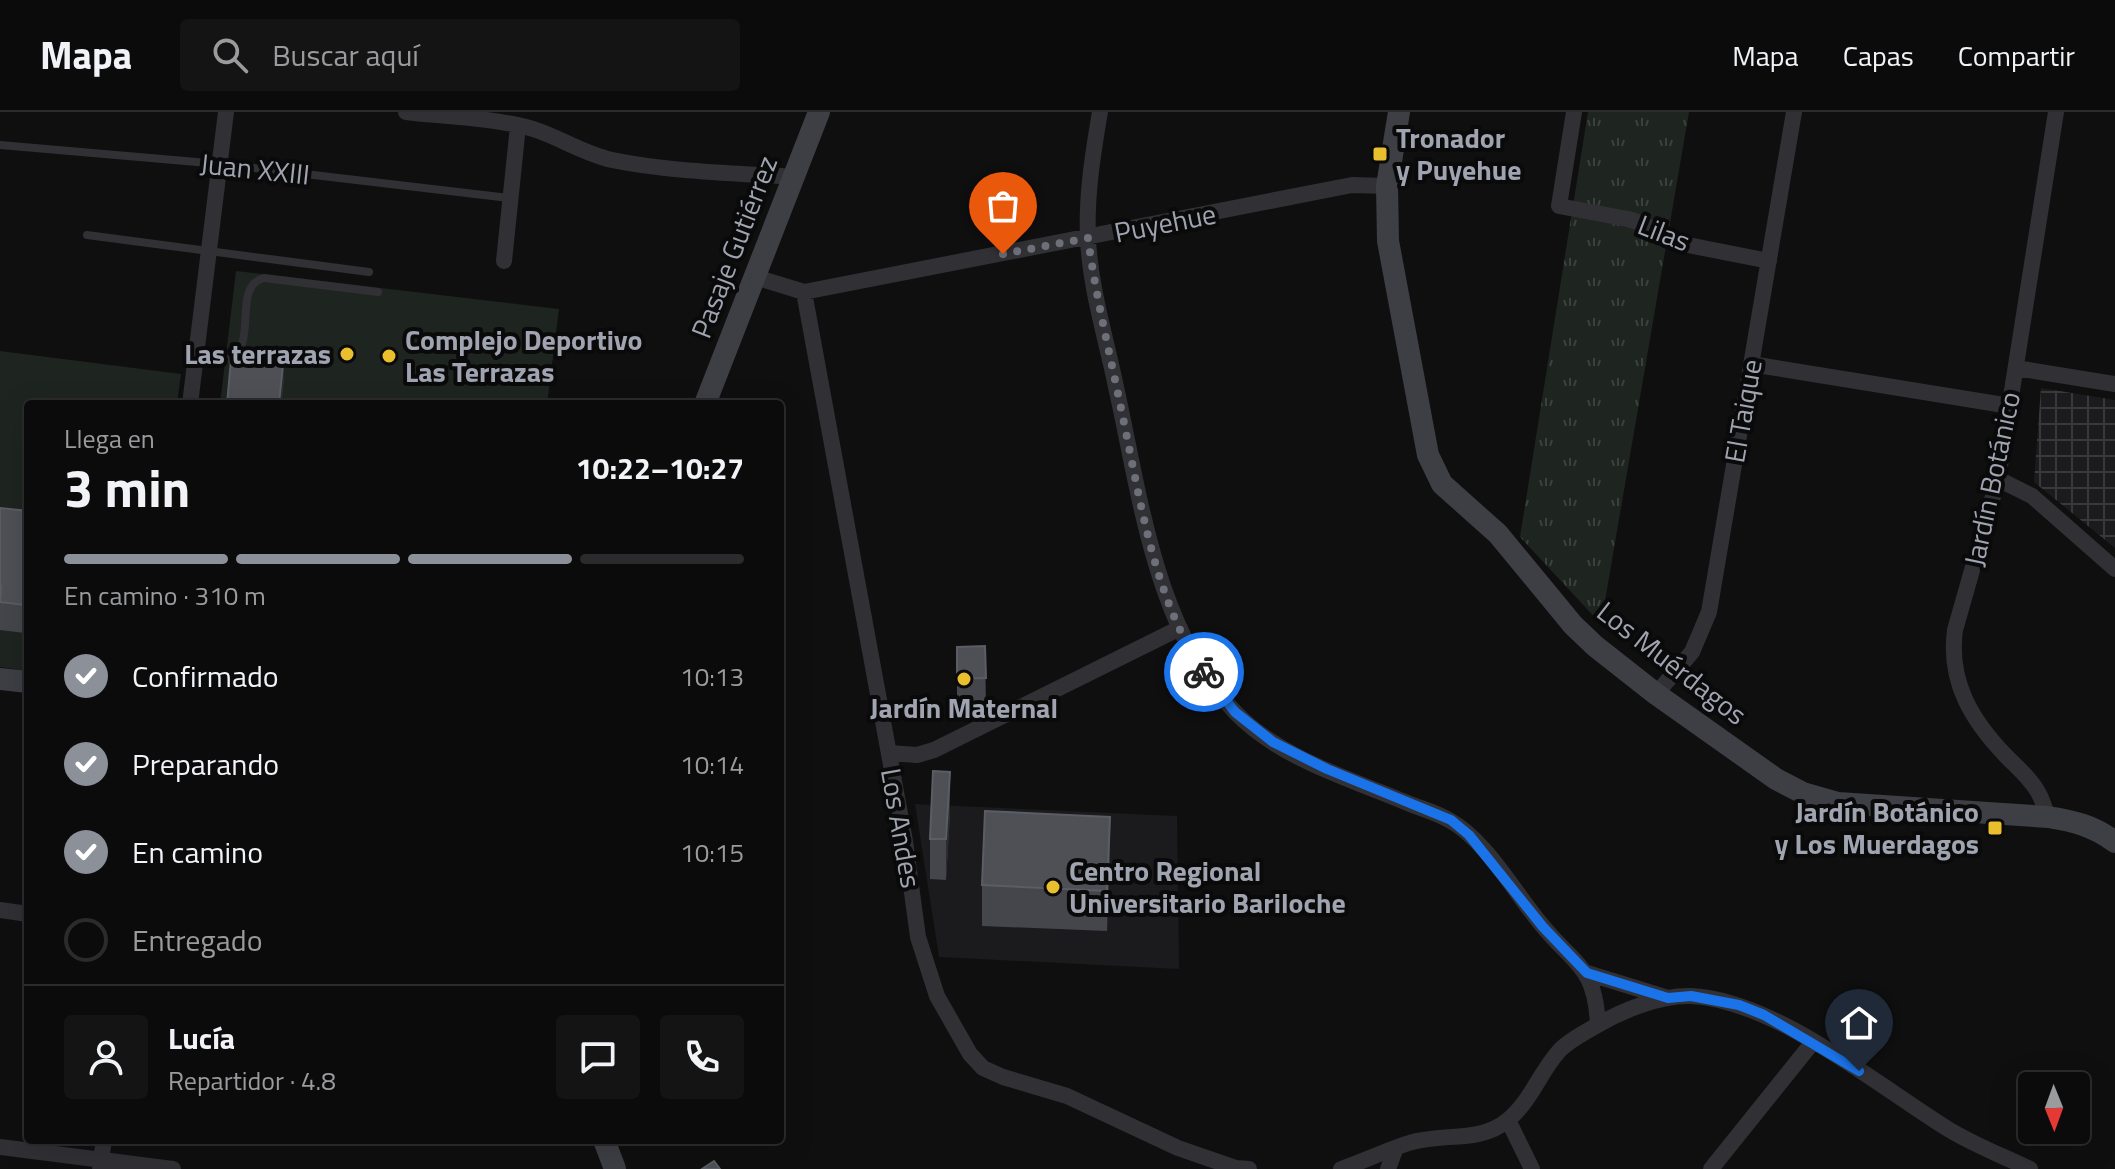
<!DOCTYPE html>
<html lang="es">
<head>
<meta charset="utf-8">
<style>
	body { margin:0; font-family:"Titillium Web",sans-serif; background:#141415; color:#f1f3f6; height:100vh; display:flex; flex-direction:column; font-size:30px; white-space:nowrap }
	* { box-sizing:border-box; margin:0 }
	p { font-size:26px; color:#9a9b9d }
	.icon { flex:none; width:44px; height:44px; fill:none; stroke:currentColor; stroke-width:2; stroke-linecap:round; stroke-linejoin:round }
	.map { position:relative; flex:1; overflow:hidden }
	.sheet { position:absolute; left:24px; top:288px; width:760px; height:744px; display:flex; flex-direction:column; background:#0b0b0c; border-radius:8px; box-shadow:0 8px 32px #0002,0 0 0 2px #2b2b2d }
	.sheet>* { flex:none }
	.needle { width:52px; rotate:179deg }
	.tools { position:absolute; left:2018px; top:960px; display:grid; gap:16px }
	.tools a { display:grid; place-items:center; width:72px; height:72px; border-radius:8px; background:#0b0b0c; box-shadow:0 8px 32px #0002,0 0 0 2px #2b2b2d; font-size:40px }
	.pin { position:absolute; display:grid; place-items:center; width:68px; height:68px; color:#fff; margin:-82px -34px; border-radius:50% 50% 50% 0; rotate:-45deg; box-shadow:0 0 8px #0007 }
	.pin .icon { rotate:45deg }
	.courier { position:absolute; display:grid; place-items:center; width:80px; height:80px; margin:-40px; border:6px solid #1a73e8; border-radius:50%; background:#fff; color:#222; box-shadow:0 2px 10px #0007 }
	.summary em { font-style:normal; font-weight:700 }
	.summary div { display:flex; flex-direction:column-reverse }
	.summary { display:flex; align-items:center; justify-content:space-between; height:136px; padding:0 40px }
	h1 { font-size:52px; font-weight:700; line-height:60px }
	.bar { display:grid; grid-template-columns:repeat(4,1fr); gap:12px 8px; align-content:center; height:96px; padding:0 40px }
	.bar i { height:10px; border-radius:6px; background:#2b2b2d }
	.bar .on { background:#8c9099 }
	.bar p { grid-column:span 4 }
	.line { display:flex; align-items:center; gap:20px; padding:0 40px; border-top:2px solid #2b2b2d }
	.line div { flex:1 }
	.round { display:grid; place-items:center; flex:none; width:84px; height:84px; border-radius:8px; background:#141415 }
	ol { padding:0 40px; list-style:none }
	li { display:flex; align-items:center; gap:24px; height:88px }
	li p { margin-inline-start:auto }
	li .icon { padding:8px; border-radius:50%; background:#8c9099; color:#fff; stroke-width:4 }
	li:last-child { color:#9a9b9d }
	li i { width:44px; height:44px; border:4px solid #2b2b2d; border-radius:50% }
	header { display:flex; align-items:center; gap:48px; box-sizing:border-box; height:112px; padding:0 40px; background:#0b0b0c; border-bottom:2px solid #2b2b2d }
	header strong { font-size:38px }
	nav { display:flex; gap:44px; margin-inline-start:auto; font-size:28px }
	.search { width:560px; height:72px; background:#141415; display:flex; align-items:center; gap:20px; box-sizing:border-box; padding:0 28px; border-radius:8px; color:#9a9b9d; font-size:30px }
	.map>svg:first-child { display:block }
	.built { fill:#1b1b1d }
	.industrial { fill:url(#industrial-grid) }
	.grass { fill:url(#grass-tufts) }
	.pitch { fill:#1e241f }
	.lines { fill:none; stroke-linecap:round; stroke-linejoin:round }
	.lane { stroke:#303035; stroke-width:8 }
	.street { stroke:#303035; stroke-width:16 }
	.secondary { stroke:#3e3f45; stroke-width:22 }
	.wall { fill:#45464b }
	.shaded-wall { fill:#2b2c2f }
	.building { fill:#4f5056; stroke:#5b5d64; stroke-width:2 }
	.done { stroke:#6d7079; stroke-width:8; stroke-dasharray:0 14.4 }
	.route { stroke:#1a73e8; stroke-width:10 }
	.poi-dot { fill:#eabf2d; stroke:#0a0a0b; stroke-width:3 }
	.labels { text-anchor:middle; stroke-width:8; stroke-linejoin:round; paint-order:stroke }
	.poi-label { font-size:28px; font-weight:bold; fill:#a0a4b1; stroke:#0a0a0b; text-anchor:start }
	.street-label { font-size:28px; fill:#a0a4b1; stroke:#0a0a0b }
</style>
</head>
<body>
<header>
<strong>Mapa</strong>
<div class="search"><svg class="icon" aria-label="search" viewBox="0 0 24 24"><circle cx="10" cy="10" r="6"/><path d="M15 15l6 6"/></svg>Buscar aquí</div>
<nav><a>Mapa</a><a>Capas</a><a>Compartir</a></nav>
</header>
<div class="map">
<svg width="2115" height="1057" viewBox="0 0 2115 1057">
	<defs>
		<pattern id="industrial-grid" width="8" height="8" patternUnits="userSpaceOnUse" patternTransform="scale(2)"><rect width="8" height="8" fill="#1b1b1d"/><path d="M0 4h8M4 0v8" fill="none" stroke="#39393b"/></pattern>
		<pattern id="grass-tufts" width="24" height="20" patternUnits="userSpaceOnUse" patternTransform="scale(2)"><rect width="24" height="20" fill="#1e241f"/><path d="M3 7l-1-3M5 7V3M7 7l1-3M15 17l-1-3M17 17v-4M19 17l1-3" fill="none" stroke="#3b413d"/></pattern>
	</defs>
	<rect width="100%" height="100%" fill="#0f0f10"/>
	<path class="built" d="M 915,692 L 1177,704 L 1179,857 L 939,845 Z"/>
	<path class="industrial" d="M 2041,276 L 2115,288 L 2115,436 L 2034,370 Z"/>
	<path class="grass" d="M 1588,0 L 1689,0 L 1601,512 L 1520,425 Z"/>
	<path class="pitch" d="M 236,159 L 559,197 L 547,292 L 220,292 Z
		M 0,239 L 181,262 L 177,292 L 28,292 L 28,559 L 0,555 Z"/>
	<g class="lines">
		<path class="lane" d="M 0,33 L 220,52 L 509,86
			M 87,123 L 369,160
			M 196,250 C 205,249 219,251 227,247 C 261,234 230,175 264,166 L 378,180"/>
		<path class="street" d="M 406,0 C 446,5 502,6 539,19 C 564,28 585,42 612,48 C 671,60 734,61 794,65
			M 1100,0 C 1093,41 1086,84 1088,126 C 1090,176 1106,226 1116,275 C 1140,382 1155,518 1235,600 C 1280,647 1351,667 1410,692 C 1423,697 1437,701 1449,708 C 1485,727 1515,781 1541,812 C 1575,854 1595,853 1598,913
			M 1574,0 L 1559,94 L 1628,107 L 1644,112 L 1662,124 L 1678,131 L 1769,149
			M 504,149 L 518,14
			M 755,165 L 804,180 L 1352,73 L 1387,74
			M 804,180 L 905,729 L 918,825 L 937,884 L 970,942 L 983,956 L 1003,965 L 1067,984 L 1178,1036 L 1236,1056 L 1249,1057
			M 1751,252 L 2010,294
			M 2016,256 L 2115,272
			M 190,292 L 226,0
			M 1998,367 L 2032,384 L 2115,457
			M 1656,582 L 1692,540 L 1709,500 L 1794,0
			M 889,641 L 917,643 L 934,638 L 1180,516
			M 2048,705 C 2045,698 2043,689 2039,682 C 2032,668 2018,656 2007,645 C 1972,609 1948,570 1955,518 L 1998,367 L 2056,0
			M 0,798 L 28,802
			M 1587,861 L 1668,886
			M 1508,1008 L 1532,1057
			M 0,1035 L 173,1057
			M 100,1055 L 104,1028
			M 1341,1057 C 1364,1049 1387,1038 1409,1031 C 1443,1020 1479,1032 1508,1008 C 1531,989 1540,960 1559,939 C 1568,929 1582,922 1594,915 C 1621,899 1659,883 1691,884 C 1775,888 1877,973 1948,1017 C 1974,1033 2003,1044 2030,1057
			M 1388,1057 L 1395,1038
			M 1711,1057 L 1813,930"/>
		<path class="secondary" d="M 1399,0 L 1387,74 L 1388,129 L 1428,343 L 1442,372 L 1498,422 L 1573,513 L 1595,534 L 1656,582 L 1776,667 L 1803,681 L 1838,691 L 2048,705 C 2074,709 2094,714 2115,730
			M 705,292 L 819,0
			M 0,567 L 28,570
			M 604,1028 L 615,1057"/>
	</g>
	<path class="wall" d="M 0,396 L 28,399 L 28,514 L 26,514 L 25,521 L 0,518 Z
		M 985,534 L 986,595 L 957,595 L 957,535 Z
		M 950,701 L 946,768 L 930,767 L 930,727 Z
		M 1110,745 L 1107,819 L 982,814 L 982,773 Z"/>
	<path class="shaded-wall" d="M 284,242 L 284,270 L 282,292 L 279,292 Z
		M 950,660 L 950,701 L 946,768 L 946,727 Z
		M 1110,705 L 1110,745 L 1107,819 L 1107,779 Z"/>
	<path class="building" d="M 232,237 L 284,242 L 279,292 L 227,292 Z
		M 0,396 L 28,399 L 28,486 L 26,486 L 25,493 L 0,490 L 1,474 L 0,474 Z
		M 985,534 L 986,566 L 957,567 L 957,535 Z
		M 933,659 L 950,660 L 946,727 L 930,727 Z
		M 985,699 L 1110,705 L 1107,779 L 982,773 Z
		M 714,1049 L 720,1057 L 702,1057 Z"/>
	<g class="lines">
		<path class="done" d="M 1003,142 L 1088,126 C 1096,187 1111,246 1123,306 C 1141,391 1154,487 1204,560"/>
		<path class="route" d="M 1204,560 L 1235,600 L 1273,630 L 1327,657 L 1451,708 L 1469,723 L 1543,815 L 1587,861 L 1668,886 L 1691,884 L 1739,893 L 1764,903 L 1859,959"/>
	</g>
	<g class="poi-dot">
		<rect x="1372" y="34" width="16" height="16" rx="4"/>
		<circle cx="347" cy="242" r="8"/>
		<circle cx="389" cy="244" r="8"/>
		<circle cx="964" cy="567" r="8"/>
		<rect x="1987" y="708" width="16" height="16" rx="4"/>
		<circle cx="1053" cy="775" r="8"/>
	</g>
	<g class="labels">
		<g class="poi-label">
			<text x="1396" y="36">Tronador<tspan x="1396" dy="32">y Puyehue</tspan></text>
			<text x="405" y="238">Complejo Deportivo<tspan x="405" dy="32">Las Terrazas</tspan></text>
			<text x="331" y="252" text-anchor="end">Las terrazas</text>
			<text x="964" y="606" text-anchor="middle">Jardín Maternal</text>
			<text x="1979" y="710" text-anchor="end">Jardín Botánico<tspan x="1979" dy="32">y Los Muerdagos</tspan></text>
			<text x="1069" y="769">Centro Regional<tspan x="1069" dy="32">Universitario Bariloche</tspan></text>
		</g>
		<g class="street-label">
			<text transform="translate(255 57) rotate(6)" y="10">Juan XXIII</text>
			<text transform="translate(1165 111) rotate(-11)" y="10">Puyehue</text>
			<text transform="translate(1664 121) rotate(21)" y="10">Lilas</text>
			<text transform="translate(734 135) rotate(-69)" y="10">Pasaje Gutiérrez</text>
			<text transform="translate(1743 299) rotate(-80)" y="10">El Taique</text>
			<text transform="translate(1992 367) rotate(-78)" y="10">Jardín Botánico</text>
			<text transform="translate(1672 551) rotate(38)" y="10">Los Muérdagos</text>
			<text transform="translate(901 716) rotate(80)" y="10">Los Andes</text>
		</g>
	</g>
</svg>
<div class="tools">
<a><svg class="needle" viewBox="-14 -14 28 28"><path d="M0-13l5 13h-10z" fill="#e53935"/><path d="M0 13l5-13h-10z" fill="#9a9b9d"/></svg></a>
</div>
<div class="pin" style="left:1003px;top:142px;background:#ea580c"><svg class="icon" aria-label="bag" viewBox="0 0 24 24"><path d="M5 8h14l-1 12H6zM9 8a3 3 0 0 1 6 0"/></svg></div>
<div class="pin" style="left:1859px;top:959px;background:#1f2937"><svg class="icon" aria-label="home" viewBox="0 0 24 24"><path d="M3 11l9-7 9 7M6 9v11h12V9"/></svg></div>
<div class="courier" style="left:1204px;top:560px"><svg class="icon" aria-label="bike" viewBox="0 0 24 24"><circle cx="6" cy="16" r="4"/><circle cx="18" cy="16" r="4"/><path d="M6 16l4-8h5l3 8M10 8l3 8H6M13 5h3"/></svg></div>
<section class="sheet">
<div class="summary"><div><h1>3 min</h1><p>Llega en</p></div><em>10:22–10:27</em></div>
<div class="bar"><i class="on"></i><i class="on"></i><i class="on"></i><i></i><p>En camino · 310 m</p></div>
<ol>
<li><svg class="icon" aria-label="check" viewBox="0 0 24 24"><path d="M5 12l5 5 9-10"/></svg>Confirmado<p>10:13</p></li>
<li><svg class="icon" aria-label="check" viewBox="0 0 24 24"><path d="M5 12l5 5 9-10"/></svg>Preparando<p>10:14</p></li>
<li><svg class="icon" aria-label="check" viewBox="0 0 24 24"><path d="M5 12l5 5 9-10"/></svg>En camino<p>10:15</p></li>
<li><i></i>Entregado</li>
</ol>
<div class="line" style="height:144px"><a class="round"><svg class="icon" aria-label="person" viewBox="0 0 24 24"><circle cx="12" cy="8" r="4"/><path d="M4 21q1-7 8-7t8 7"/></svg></a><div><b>Lucía</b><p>Repartidor · 4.8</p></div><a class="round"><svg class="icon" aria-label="chat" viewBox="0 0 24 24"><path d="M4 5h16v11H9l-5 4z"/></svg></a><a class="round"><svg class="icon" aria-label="phone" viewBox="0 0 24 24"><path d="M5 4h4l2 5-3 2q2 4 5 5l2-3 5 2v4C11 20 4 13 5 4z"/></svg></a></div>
</section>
</div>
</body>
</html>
